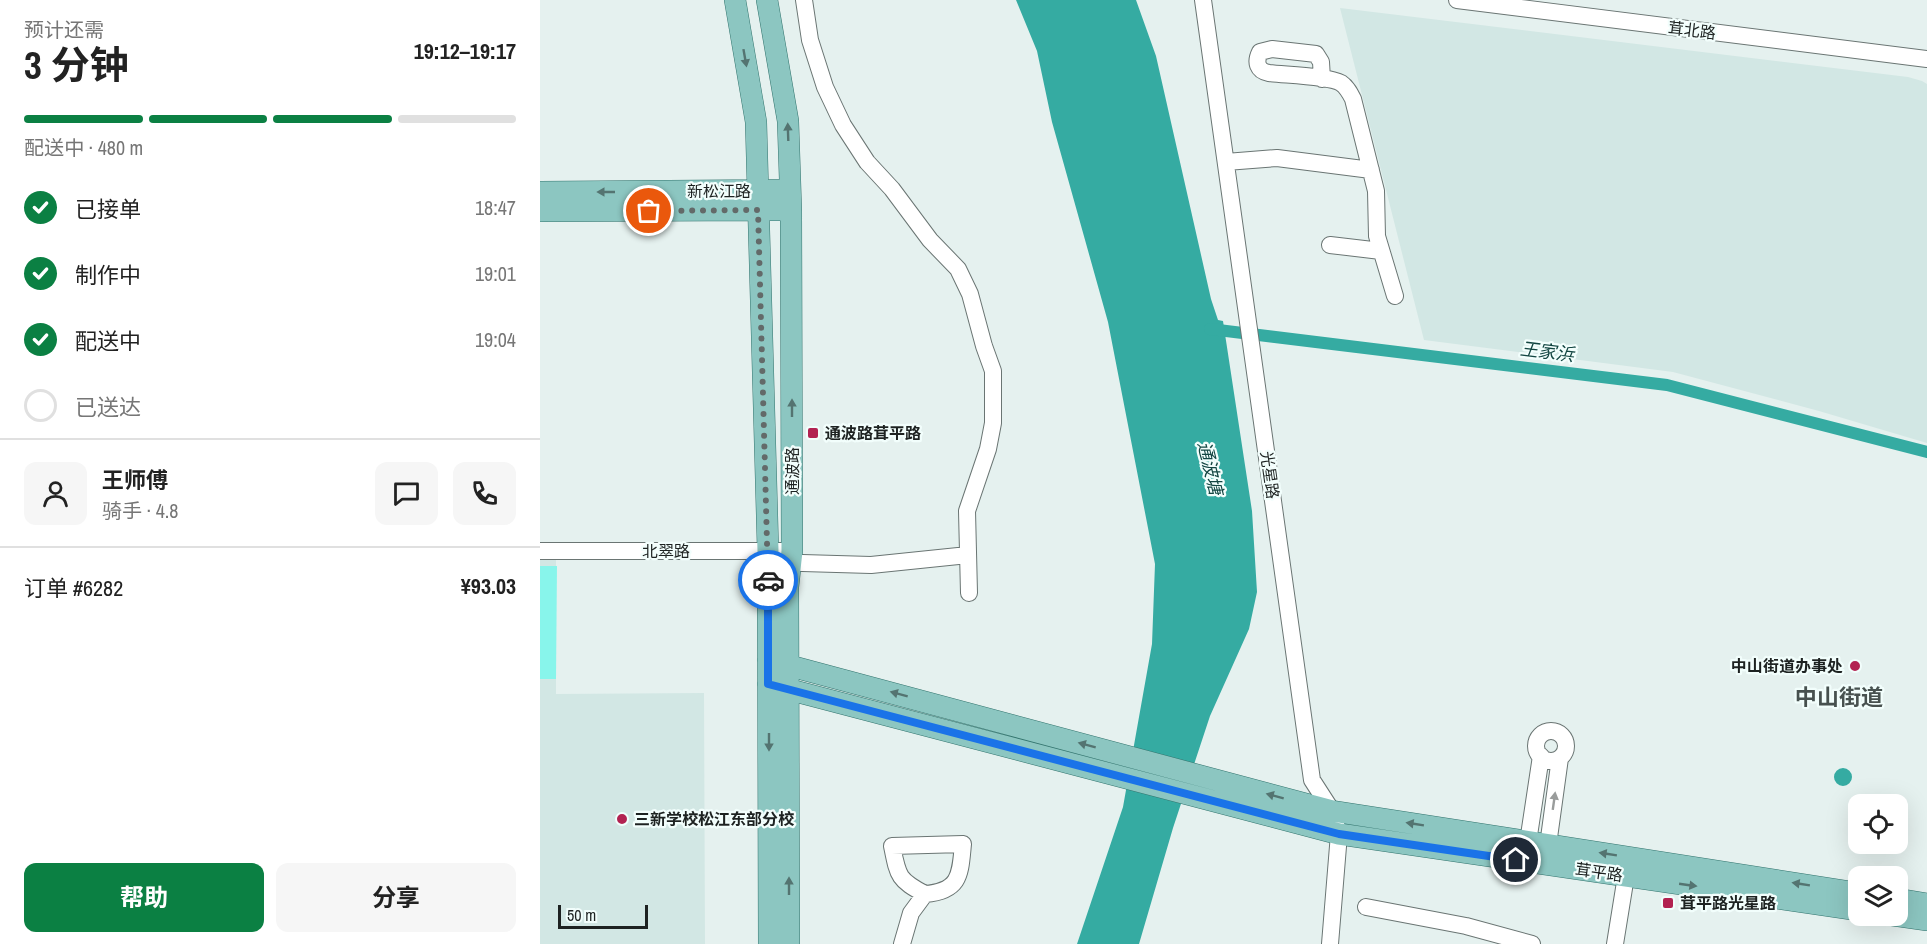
<!DOCTYPE html>
<html lang="zh">
<head>
<meta charset="utf-8">
<style>
	body { margin:0; font-family:"Archivo Narrow","Noto Sans SC",sans-serif; background:#f6f6f6; color:#222; height:100vh; display:flex; flex-direction:column; font-size:22px; white-space:nowrap }
	* { box-sizing:border-box; margin:0 }
	p { font-size:20px; color:#767676 }
	.icon { flex:none; width:33px; height:33px; fill:none; stroke:currentColor; stroke-width:2; stroke-linecap:round; stroke-linejoin:round }
	.map { position:relative; flex:1; overflow:hidden }
	.sheet { display:flex; flex-direction:column; background:#fff; width:540px }
	.sheet>* { flex:none }
	.fabs { position:absolute; left:1308px; top:794px; display:grid; gap:12px }
	.fabs a { display:grid; place-items:center; width:60px; height:60px; border-radius:12px; background:#fff; box-shadow:0 6px 24px #0002; font-size:30px }
	.scale { position:absolute; left:18px; bottom:15px; width:90px; box-sizing:border-box; padding-left:6px; border:3px solid #1d2221; border-top:0; font-size:16px; line-height:21px; white-space:nowrap; color:#1d2221; -webkit-text-stroke:4px #f2fefc; paint-order:stroke }
	.pin { position:absolute; display:grid; place-items:center; width:51px; height:51px; color:#fff; margin:-26px; border:3px solid #fff; border-radius:50%; box-shadow:0 2px 6px #0007 }
	.courier { position:absolute; display:grid; place-items:center; width:60px; height:60px; margin:-30px; border:4px solid #1a73e8; border-radius:50%; background:#fff; color:#222; box-shadow:0 2px 8px #0007 }
	.head em { font-style:normal; font-weight:700 }
	.head div { display:flex; flex-direction:column-reverse }
	.head { display:flex; align-items:center; justify-content:space-between; height:102px; padding:0 24px }
	h1 { font-size:39px; font-weight:700; line-height:45px }
	.bar { display:grid; grid-template-columns:repeat(4,1fr); gap:9px 6px; align-content:center; height:72px; padding:0 24px }
	.bar i { height:8px; border-radius:4px; background:#e0e0e0 }
	.bar .on { background:#0b8043 }
	.bar p { grid-column:span 4 }
	.line { display:flex; align-items:center; gap:15px; padding:0 24px; border-top:2px solid #e0e0e0 }
	.line div { flex:1 }
	.round { display:grid; place-items:center; flex:none; width:63px; height:63px; border-radius:12px; background:#f6f6f6 }
	ol { padding:0 24px; list-style:none }
	li { display:flex; align-items:center; gap:18px; height:66px }
	li p { margin-inline-start:auto }
	li .icon { padding:6px; border-radius:50%; background:#0b8043; color:#fff; stroke-width:4 }
	li:last-child { color:#767676 }
	li i { width:33px; height:33px; border:3px solid #e0e0e0; border-radius:50% }
	.cta { display:flex; gap:12px; margin-top:auto; padding:12px 24px }
	.cta a { flex:1; height:69px; border-radius:12px; background:#0b8043; color:#fff; font-size:24px; font-weight:700; line-height:69px; text-align:center }
	.cta a+a { background:#f6f6f6; color:#222 }
	main { display:flex; flex:1; min-height:0 }
	.map>svg:first-child { display:block }
	.built { fill:#d2e7e4 }
	.green { fill:#88f5eb }
	.water { fill:#35aba2 }
	.lines { fill:none; stroke-linecap:round; stroke-linejoin:round }
	.canal { stroke:#35aba2; stroke-width:12 }
	.minor-casing { stroke:#6a7573; stroke-width:18 }
	.major-casing { stroke:#33746e; stroke-width:22 }
	.minor { stroke:#fff; stroke-width:16 }
	.major { stroke:#8cc6c1; stroke-width:21 }
	.oneway { fill:#547471 }
	.oneway2 { fill:#999c9b }
	.done { stroke:#636a69; stroke-width:6; stroke-dasharray:0 10.8 }
	.route { stroke:#1a73e8; stroke-width:8 }
	.poi-dot { fill:#b22251; stroke:#f2fefc; stroke-width:2 }
	.labels { text-anchor:middle; stroke-width:4.5; stroke-linejoin:round; paint-order:stroke }
	.street-label { font-size:16px; fill:#1d2221; stroke:#f2fefc }
	.poi-label { font-size:16px; font-weight:bold; fill:#1d2221; stroke:#f2fefc; text-anchor:start }
	.water-label { font-size:18px; font-style:italic; fill:#134642; stroke:#f2fefc }
	.district-label { font-size:22px; font-weight:bold; fill:#47514f; stroke:#f2fefc }
</style>
</head>
<body>
<main>
<section class="sheet">
<div class="head"><div><h1>3 分钟</h1><p>预计还需</p></div><em>19:12–19:17</em></div>
<div class="bar"><i class="on"></i><i class="on"></i><i class="on"></i><i></i><p>配送中 · 480 m</p></div>
<ol>
<li><svg class="icon" aria-label="check" viewBox="0 0 24 24"><path d="M5 12l5 5 9-10"/></svg>已接单<p>18:47</p></li>
<li><svg class="icon" aria-label="check" viewBox="0 0 24 24"><path d="M5 12l5 5 9-10"/></svg>制作中<p>19:01</p></li>
<li><svg class="icon" aria-label="check" viewBox="0 0 24 24"><path d="M5 12l5 5 9-10"/></svg>配送中<p>19:04</p></li>
<li><i></i>已送达</li>
</ol>
<div class="line" style="height:108px"><a class="round"><svg class="icon" aria-label="person" viewBox="0 0 24 24"><circle cx="12" cy="8" r="4"/><path d="M4 21q1-7 8-7t8 7"/></svg></a><div><b>王师傅</b><p>骑手 · 4.8</p></div><a class="round"><svg class="icon" aria-label="chat" viewBox="0 0 24 24"><path d="M4 5h16v11H9l-5 4z"/></svg></a><a class="round"><svg class="icon" aria-label="phone" viewBox="0 0 24 24"><path d="M5 4h4l2 5-3 2q2 4 5 5l2-3 5 2v4C11 20 4 13 5 4z"/></svg></a></div>
<div class="line" style="height:78px"><div>订单 #6282</div><b>¥93.03</b></div>
<div class="cta"><a>帮助</a><a>分享</a></div>
</section>
<div class="map">
<svg width="1387" height="944" viewBox="0 0 1387 944">
	<rect width="100%" height="100%" fill="#e5f1ef"/>
	<path class="built" d="M 800,8 L 1368,77 L 1382,81 L 1387,84 L 1387,443 L 1279,411 L 1133,372 L 884,340 Z
		M 0,559 L 16,559 L 16,694 L 164,693 L 165,944 L 0,944 Z"/>
	<path class="green" d="M 0,566 L 17,566 L 16,679 L 0,679 Z"/>
	<path class="water" d="M 476,0 L 596,0 L 616,56 L 671,299 L 678,320 L 683,321 L 712,511 L 717,592 L 709,629 L 670,716 L 633,828 L 599,944 L 537,944 L 583,807 L 612,644 L 615,564 L 568,322 L 512,122 L 497,51 Z
		M1294 777a9 9 0 1 1 18 0a9 9 0 1 1-18 0Z"/>
	<g class="lines">
		<path class="canal" d="M 670,329 L 1127,385 L 1387,452"/>
		<defs>
			<path id="minor" d="M 264,0 L 270,40 L 285,87 L 303,125 L 327,162 L 352,189 L 390,240 L 418,269 L 430,294 L 444,346 L 453,371 L 453,423 L 448,449 L 427,511 L 429,593
				M 663,0 L 772,780 L 792,811 L 799,834 L 790,944
				M 917,0 L 1387,59
				M 782,79 L 781,62 L 776,54 L 732,49 L 720,52 C 715,62 717,71 729,73 C 745,75 789,76 801,83 C 807,87 810,93 813,99 L 836,191 L 837,236 L 855,296
				M 686,162 L 737,158 L 831,170
				M 790,245 L 841,251
				M 0,551 L 252,551
				M 228,562 L 331,565 L 428,555
				M996 746a15 15 0 1 1 30 0a15 15 0 1 1-30 0Z
				M 988,842 L 1001,756
				M 1008,845 L 1020,758
				M 826,907 L 926,926 L 992,944
				M 362,944 L 371,913 L 385,894 C 421,891 420,874 423,844 L 352,846 C 358,876 358,880 385,894
				M 1075,944 L 1086,876"/>
			<path id="major" d="M 195,0 L 216,122 L 228,551 L 229,944
				M 227,0 L 248,121 L 251,210 L 252,551 L 248,587 L 249,944
				M 0,192 L 250,190
				M 0,211 L 251,210
				M 228,660 L 792,811 L 1318,893
				M 228,684 L 799,834 L 1318,910
				M 1358,899 L 1387,904
				M 1352,915 L 1387,920"/>
		</defs>
		<use href="#minor" class="minor-casing"/>
		<use href="#major" class="major-casing"/>
		<use href="#minor" class="minor"/>
		<use href="#major" class="major"/>
	</g>
	<defs><path id="oneway-solid" d="M-6-.8H1V-3.2L6.5 0L1 3.2V.8H-6Z" transform="scale(1.5)"/></defs>
	<g class="oneway">
		<use href="#oneway-solid" transform="translate(205 58) rotate(80)"/>
		<use href="#oneway-solid" transform="translate(248 132) rotate(-92)"/>
		<use href="#oneway-solid" transform="translate(66 192) rotate(180)"/>
		<use href="#oneway-solid" transform="translate(252 408) rotate(-90)"/>
		<use href="#oneway-solid" transform="translate(359 694) rotate(-165)"/>
		<use href="#oneway-solid" transform="translate(229 742) rotate(90)"/>
		<use href="#oneway-solid" transform="translate(547 745) rotate(-165)"/>
		<use href="#oneway-solid" transform="translate(735 796) rotate(-165)"/>
		<use href="#oneway-solid" transform="translate(875 824) rotate(-171)"/>
		<use href="#oneway-solid" transform="translate(1068 854) rotate(-171)"/>
		<use href="#oneway-solid" transform="translate(1261 884) rotate(-171)"/>
		<use href="#oneway-solid" transform="translate(1148 885) rotate(8)"/>
		<use href="#oneway-solid" transform="translate(249 886) rotate(-90)"/>
	</g>
	<use class="oneway2" href="#oneway-solid" transform="translate(1014 801) rotate(-82)"/>
	<g class="lines">
		<path class="done" d="M 109,211 L 218,210 L 228,580"/>
		<path class="route" d="M 228,580 L 228,684 L 799,834 L 976,860"/>
	</g>
	<g class="poi-dot">
		<rect x="267" y="427" width="12" height="12" rx="3"/>
		<circle cx="1315" cy="666" r="6"/>
		<circle cx="82" cy="819" r="6"/>
		<rect x="1122" y="897" width="12" height="12" rx="3"/>
	</g>
	<g class="labels">
		<g class="street-label">
			<text transform="translate(1152 30) rotate(7)" y="6">茸北路</text>
			<text x="179" y="197">新松江路</text>
			<text transform="translate(252 471) rotate(-90)" y="6">通波路</text>
			<text transform="translate(730 475) rotate(82)" y="6">光星路</text>
			<text x="126" y="557">北翠路</text>
			<text transform="translate(1059 872) rotate(8)" y="6">茸平路</text>
		</g>
		<g class="poi-label">
			<text x="285" y="439">通波路茸平路</text>
			<text x="1303" y="672" text-anchor="end">中山街道办事处</text>
			<text x="94" y="825">三新学校松江东部分校</text>
			<text x="1140" y="909">茸平路光星路</text>
		</g>
		<g class="water-label">
			<text transform="translate(1007 352) rotate(7)" y="6">王家浜</text>
			<text transform="translate(670 468) rotate(76)" y="6">通波塘</text>
		</g>
		<g class="district-label">
			<text x="1299" y="705">中山街道</text>
		</g>
	</g>
</svg>
<div class="fabs">
<a><svg class="icon" aria-label="locate" viewBox="0 0 24 24"><circle cx="12" cy="12" r="6"/><path d="M12 2v4M12 18v4M2 12h4M18 12h4"/></svg></a>
<a><svg class="icon" aria-label="layers" viewBox="0 0 24 24"><path d="M12 4l9 5-9 5-9-5zM3 14l9 5 9-5"/></svg></a>
</div>
<div class="scale">50 m</div>
<div class="pin" style="left:109px;top:211px;background:#ea580c"><svg class="icon" aria-label="bag" viewBox="0 0 24 24"><path d="M5 8h14l-1 12H6zM9 8a3 3 0 0 1 6 0"/></svg></div>
<div class="pin" style="left:976px;top:860px;background:#1f2937"><svg class="icon" aria-label="home" viewBox="0 0 24 24"><path d="M3 11l9-7 9 7M6 9v11h12V9"/></svg></div>
<div class="courier" style="left:228px;top:580px"><svg class="icon" aria-label="car" viewBox="0 0 24 24"><path d="M5 17H2v-5l4-1 3-4h7l3 4 3 1v5h-3M9 17h6M6 11h13"/><circle cx="7" cy="17" r="2"/><circle cx="17" cy="17" r="2"/></svg></div>
</div>
</main>
</body>
</html>
